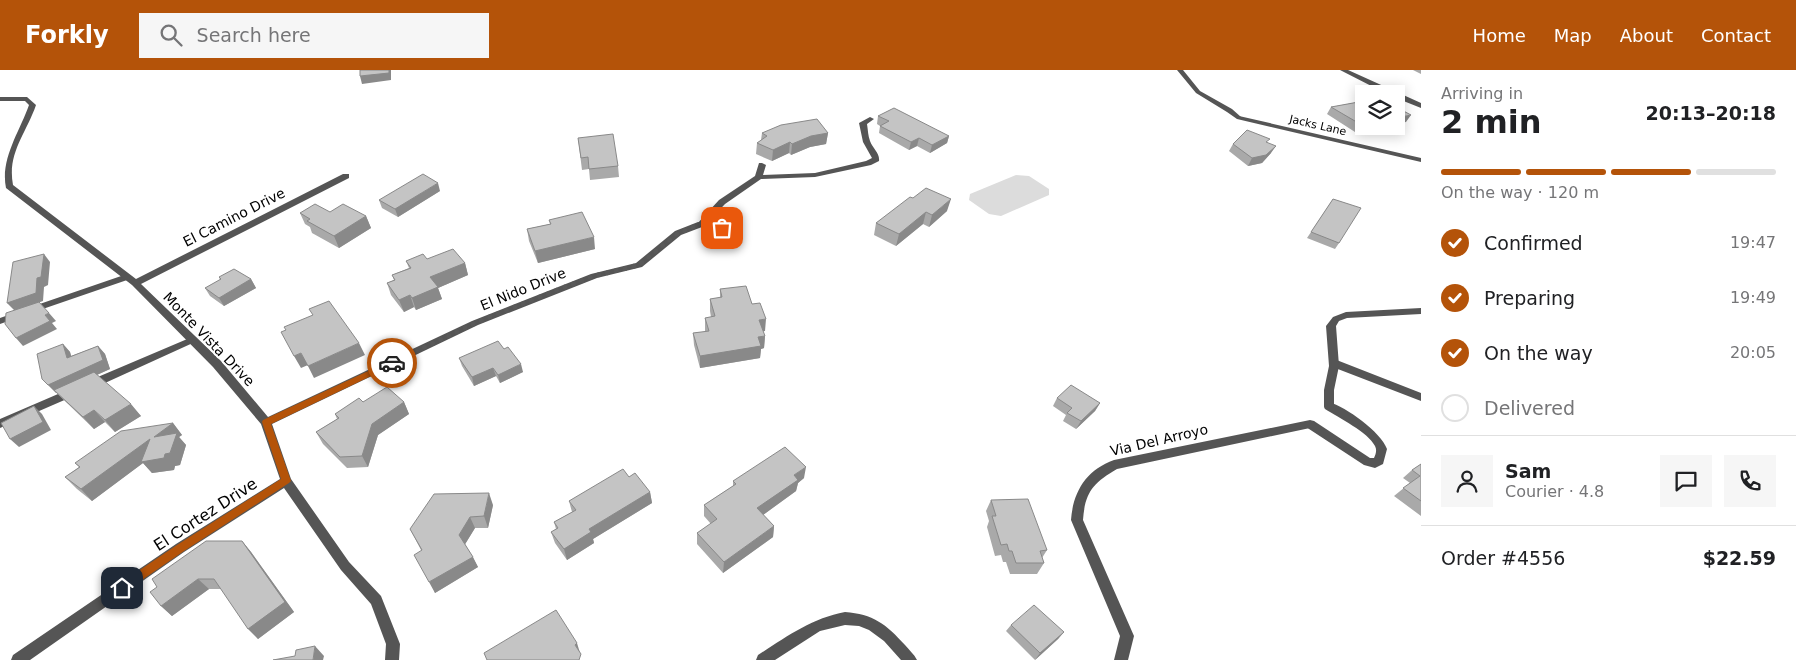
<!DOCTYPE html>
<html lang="en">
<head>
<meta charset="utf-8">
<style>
	body { margin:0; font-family:"DejaVu Sans",sans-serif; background:#f6f6f6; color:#202124; height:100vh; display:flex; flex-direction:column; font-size:19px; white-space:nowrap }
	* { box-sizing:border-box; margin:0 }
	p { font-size:16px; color:#757577 }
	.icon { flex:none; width:28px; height:28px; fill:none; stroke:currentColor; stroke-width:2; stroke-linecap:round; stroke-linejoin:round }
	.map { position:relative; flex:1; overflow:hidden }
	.sheet { display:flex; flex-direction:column; background:#fff; width:375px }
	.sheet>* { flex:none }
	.buttons { position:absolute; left:1355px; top:15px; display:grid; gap:10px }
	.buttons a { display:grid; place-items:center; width:50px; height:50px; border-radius:0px; background:#fff; box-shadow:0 2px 12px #0003; font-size:25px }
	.pin { position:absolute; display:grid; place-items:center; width:42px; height:42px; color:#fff; margin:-21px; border-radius:10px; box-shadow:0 2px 8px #0006 }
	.courier { position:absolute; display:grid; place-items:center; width:50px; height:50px; margin:-25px; border:4px solid #b45309; border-radius:50%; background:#fff; color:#222; box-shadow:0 1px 6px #0007 }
	.headline em { font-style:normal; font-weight:600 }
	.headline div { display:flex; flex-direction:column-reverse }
	.headline { display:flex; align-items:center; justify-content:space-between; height:85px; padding:0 20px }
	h1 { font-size:32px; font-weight:600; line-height:38px }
	.bar { display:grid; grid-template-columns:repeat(4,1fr); gap:8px 5px; align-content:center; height:60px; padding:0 20px }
	.bar i { height:6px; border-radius:4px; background:#e0e0e0 }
	.bar .on { background:#b45309 }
	.bar p { grid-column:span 4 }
	.line { display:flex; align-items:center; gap:12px; padding:0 20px; border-top:1px solid #e0e0e0 }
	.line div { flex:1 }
	.round { display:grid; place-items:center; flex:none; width:52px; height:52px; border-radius:0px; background:#f6f6f6 }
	ol { padding:0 20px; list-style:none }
	li { display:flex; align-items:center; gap:15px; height:55px }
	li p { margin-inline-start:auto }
	li .icon { padding:5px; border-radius:50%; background:#b45309; color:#fff; stroke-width:4 }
	li:last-child { color:#757577 }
	li i { width:28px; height:28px; border:2px solid #e0e0e0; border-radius:50% }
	header { display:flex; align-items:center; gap:30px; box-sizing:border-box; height:70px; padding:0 25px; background:#b45309; color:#fff }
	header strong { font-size:24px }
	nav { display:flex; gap:28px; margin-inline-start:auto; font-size:18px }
	.search { width:350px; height:45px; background:#f6f6f6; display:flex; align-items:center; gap:12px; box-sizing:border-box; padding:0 18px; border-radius:0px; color:#757577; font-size:19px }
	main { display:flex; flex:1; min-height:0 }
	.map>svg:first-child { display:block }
	.green { fill:#dcdcdc }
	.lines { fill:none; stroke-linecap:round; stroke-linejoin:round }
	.service { fill:#555; fill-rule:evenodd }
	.minor { fill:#555; fill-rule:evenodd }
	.tertiary { fill:#555; fill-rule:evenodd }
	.wall { fill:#a9a9a9 }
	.shaded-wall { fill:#898989 }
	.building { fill:#c4c4c4; stroke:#898989 }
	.route { fill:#b45309 }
	.done { stroke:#595959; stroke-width:5; stroke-dasharray:0 9 }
	.labels { text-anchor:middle; stroke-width:4; stroke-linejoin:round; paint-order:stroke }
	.far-street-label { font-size:11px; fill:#000; stroke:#fff }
	.street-label { font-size:14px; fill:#000; stroke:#fff }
	.near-street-label { font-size:16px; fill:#000; stroke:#fff }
</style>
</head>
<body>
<header>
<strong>Forkly</strong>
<div class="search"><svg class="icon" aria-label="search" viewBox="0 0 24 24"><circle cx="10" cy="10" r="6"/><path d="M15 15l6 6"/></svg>Search here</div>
<nav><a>Home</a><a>Map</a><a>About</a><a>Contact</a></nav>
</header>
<main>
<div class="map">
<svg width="1421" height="590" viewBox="0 0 1421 590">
	<rect width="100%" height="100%" fill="#fff"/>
	<path class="green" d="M 1016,105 L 1029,106 L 1049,119 L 1049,125 L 1001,146 L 989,144 L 969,130 L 970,124 Z"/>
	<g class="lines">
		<path class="service" d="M 1177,0 L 1183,0 L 1200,21 L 1232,39 L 1241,47 L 1241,49 L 1237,49 L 1227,42 L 1196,23 Z
			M 870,47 L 874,49 L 867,54 C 868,60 868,66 870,71 C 873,79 880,83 879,91 L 871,95 L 815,107 L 761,109 L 725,134 L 704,156 L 701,157 L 697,154 L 719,130 L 755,106 L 759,93 L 762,93 L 766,95 L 763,105 L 815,103 L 866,91 L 872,88 L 863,72 L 859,53 Z
			M 127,204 L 131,207 L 130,209 L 34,242 L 28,242 L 26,240 L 28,238 Z
			M 17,242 L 22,245 L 20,247 L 0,254 L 0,248 Z
			M 192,267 L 197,270 L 195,272 L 94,318 L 86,318 L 85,315 L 86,312 Z
			M 1334,289 L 1421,323 L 1421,331 L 1330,296 L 1329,293 Z
			M 72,318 L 76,319 L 77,322 L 76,325 L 0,358 L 0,349 Z
			M 1329,332 C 1346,337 1381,362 1387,379 L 1383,394 L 1375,398 L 1364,395 L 1306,357 L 1305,354 L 1306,351 L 1314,351 L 1370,388 L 1374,388 C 1376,384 1377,380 1375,376 C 1368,362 1339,348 1325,339 L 1324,336 L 1325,333 Z"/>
		<path class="minor" d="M 0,27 L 27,27 L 36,35 C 26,64 7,83 13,115 L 136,209 L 343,104 L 349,104 L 349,108 L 141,214 L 221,291 L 268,347 L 472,251 L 591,204 L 636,193 L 675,161 L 698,152 L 725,156 L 740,164 L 736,167 L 720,160 L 702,157 L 681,165 L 642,197 L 597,208 L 478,255 L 272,354 L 291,409 L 349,492 L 381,526 L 400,574 L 399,590 L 385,590 L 386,574 L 371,534 L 341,500 L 284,418 L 184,482 L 30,590 L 11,590 L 13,585 L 176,474 L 280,409 L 261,354 L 213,297 L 132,215 L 6,118 C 0,89 20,61 29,35 L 25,31 L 0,31 Z
			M 1239,46 L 1421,88 L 1421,92 L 1237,49 L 1237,47 Z
			M 1421,238 L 1421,244 L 1347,248 L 1339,251 L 1336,256 L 1339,296 L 1334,320 L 1334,336 L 1333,339 L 1325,339 L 1324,336 L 1324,320 L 1329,296 L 1326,256 L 1333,247 L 1346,242 Z
			M 1310,350 L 1314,351 L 1315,354 L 1314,357 L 1310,358 L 1117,399 C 1093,413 1085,422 1083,450 L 1134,566 L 1128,590 L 1114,590 L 1120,566 L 1071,450 C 1073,422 1086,400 1114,390 Z
			M 845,542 C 873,544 886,554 905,575 C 909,580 914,584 917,590 L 901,590 L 884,571 L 869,560 L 859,556 L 845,555 L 820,561 L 775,590 L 756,590 L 758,585 C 786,567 812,548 845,542 Z"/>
		<path class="tertiary" d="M 1340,0 L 1348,0 L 1421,33 L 1421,38 L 1396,28 L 1396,24 L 1387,24 Z"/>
	</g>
	<path class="wall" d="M 1413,0 L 1421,0 L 1421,4 Z
		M 1364,31 L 1364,56 L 1359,61 L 1355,62 L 1327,44 L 1331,37 Z
		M 878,46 L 949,66 L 947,73 L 930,83 L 917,76 L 909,80 L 879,63 L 880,56 L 877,54 Z
		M 762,63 L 828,63 L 826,74 L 810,77 L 791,85 L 789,83 L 772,91 L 756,84 L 757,73 L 761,70 Z
		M 578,68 L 618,96 L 619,107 L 590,110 L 589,99 L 582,100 Z
		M 1268,73 L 1271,83 L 1262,93 L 1248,96 L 1229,81 L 1233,74 Z
		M 440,121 L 398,147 L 382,138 L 379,130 Z
		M 913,128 L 947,141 L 929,157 L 923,154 L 896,176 L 874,165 L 876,153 Z
		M 1333,129 L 1339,173 L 1335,179 L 1307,168 Z
		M 330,142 L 366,146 L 371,158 L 339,178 L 312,163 L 310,157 L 305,154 L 300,143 Z
		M 549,150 L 595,179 L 538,193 L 529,171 L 527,159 L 550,154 Z
		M 427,189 L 465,193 L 468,205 L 438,218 L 442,229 L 416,240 L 414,237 L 404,242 L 391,225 L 387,213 L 394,210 L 392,205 L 409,198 L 406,191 Z
		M 219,207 L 251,209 L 256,218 L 224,236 L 210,226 L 205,218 L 220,210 Z
		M 720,219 L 752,234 L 765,261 L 763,261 L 765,266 L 764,278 L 761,279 L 760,288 L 700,298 L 694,275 L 693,263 L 705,262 L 705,248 L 711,247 L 710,241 L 710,229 L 720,228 Z
		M 63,274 L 70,282 L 71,286 L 98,276 L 105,284 L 110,299 L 97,305 L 141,346 L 115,362 L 105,352 L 94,359 L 42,309 Z
		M 504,279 L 523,302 L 500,313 L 496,306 L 474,316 L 462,296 L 459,288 Z
		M 1057,328 L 1100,333 L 1095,341 L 1076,359 L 1063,351 L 1066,345 L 1053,336 Z
		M 363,332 L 404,332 L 409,344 L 378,365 L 368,397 L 347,398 L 323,374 L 316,362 L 337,349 L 335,344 Z
		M 173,353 L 182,365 L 179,367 L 186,375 L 180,395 L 175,396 L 174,400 L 152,403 L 143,393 L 92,431 L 77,419 L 65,407 L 79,397 L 75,393 Z
		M 1421,394 L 1421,446 L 1394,426 L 1410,413 L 1403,408 L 1412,400 Z
		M 629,407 L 650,422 L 652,433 L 593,469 L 594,473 L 567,490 L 555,473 L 551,462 L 556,459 L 554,452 L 572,442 L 569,431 Z
		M 804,408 L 798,413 L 796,421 L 763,445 L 774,456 L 773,467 L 723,503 L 697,474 L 697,463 L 711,454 L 704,446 L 704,435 L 733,416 L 733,411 Z
		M 991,430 L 1047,480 L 1042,488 L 1044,493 L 1037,504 L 1010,504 L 1006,492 L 1003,492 L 1001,485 L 995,486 L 987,457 L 989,451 L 986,441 Z
		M 493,435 L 488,458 L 475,458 L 465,474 L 478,497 L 435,523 L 421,480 L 410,459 Z
		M 242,471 L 251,482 L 294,542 L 258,569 L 221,519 L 209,519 L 172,546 L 161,536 Z
		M 1011,555 L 1064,562 L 1058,569 L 1035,590 L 1006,561 Z"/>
	<path class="shaded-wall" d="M 389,0 L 391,0 L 391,10 L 362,14 L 360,6 Z
		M 1411,45 L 1406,52 L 1396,54 L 1396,48 Z
		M 1364,54 L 1364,56 L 1385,56 L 1359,61 Z
		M 828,63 L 826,74 L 810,77 L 791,85 L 792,74 L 811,66 Z
		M 949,66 L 947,73 L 930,83 L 932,75 Z
		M 919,68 L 917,76 L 909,80 L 911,72 Z
		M 790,72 L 789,83 L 772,91 L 773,80 Z
		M 1276,76 L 1271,83 L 1262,93 L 1248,96 L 1252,88 Z
		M 438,113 L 440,121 L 398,147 L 395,139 Z
		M 951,129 L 947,141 L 929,157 L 932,145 Z
		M 926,142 L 923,154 L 896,176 L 899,164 Z
		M 366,146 L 371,158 L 339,178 L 334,166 Z
		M 594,167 L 595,179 L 538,193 L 535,181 Z
		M 44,184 L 50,192 L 48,215 L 44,217 L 43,231 L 15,241 L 7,233 L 37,208 Z
		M 465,193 L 468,205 L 438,218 L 442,229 L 416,240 L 412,228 L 430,207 Z
		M 251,209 L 256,218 L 224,236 L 219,228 Z
		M 410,225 L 414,237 L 404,242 L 399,230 Z
		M 49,243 L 56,251 L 52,253 L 57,259 L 23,276 L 16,268 L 45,245 Z
		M 766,249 L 765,261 L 758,262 L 759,250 Z
		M 765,266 L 764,278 L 761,279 L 760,288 L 700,298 L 700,286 L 758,267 Z
		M 359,273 L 365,285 L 314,308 L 308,296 Z
		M 63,274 L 70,282 L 74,296 L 67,288 Z
		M 98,276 L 105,284 L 110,299 L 56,323 L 48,315 Z
		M 301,283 L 308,295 L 301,298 L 294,286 Z
		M 521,294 L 523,302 L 500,313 L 498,305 Z
		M 493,298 L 496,306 L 474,316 L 472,307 Z
		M 404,332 L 409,344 L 378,365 L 368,397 L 362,386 L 372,354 Z
		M 1100,333 L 1095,341 L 1076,359 L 1081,351 Z
		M 131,334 L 141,346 L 115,362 L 105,350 Z
		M 34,336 L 42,344 L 51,360 L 19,377 L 10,369 Z
		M 94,340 L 105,352 L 94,359 L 83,347 Z
		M 173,353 L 182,365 L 179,367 L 186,375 L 180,395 L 175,396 L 174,400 L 152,403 L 143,393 L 92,431 L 81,419 L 150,369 L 165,384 L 154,367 Z
		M 806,397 L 804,408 L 798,413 L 796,421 L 756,450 L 757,438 L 794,405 Z
		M 650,422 L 652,433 L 593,469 L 594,473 L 567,490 L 564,479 L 589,459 Z
		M 489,423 L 493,435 L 488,458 L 484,446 Z
		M 470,447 L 475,458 L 464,476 L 459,465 Z
		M 774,456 L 773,467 L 723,503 L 724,492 Z
		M 242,471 L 251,482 L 294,542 L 258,569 L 248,559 Z
		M 473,487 L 478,497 L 435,523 L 429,512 Z
		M 198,509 L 209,519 L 172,546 L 161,536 Z
		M 1064,562 L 1058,569 L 1035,590 L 1040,583 Z
		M 577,573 L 580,583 L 575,575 Z
		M 315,576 L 324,586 L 323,590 L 313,590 Z"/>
	<path class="building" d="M 360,0 L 389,0 L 389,3 L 360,6 Z
		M 1364,31 L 1364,54 L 1360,54 L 1331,37 Z
		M 1396,37 L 1411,45 L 1396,48 Z
		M 894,38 L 949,66 L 932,75 L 919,68 L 911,72 L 880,56 L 889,51 L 878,46 Z
		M 817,49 L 828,63 L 811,66 L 792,74 L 790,72 L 773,80 L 757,73 L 767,66 L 762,63 L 781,55 Z
		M 1247,60 L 1270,69 L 1266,72 L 1276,76 L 1266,85 L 1252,88 L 1233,74 Z
		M 613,64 L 618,96 L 589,99 L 588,87 L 581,88 L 578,68 Z
		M 423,104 L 438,113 L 395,139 L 379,130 Z
		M 926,118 L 951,129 L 932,145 L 926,142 L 899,164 L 876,153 L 910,127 L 913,128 Z
		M 1333,129 L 1361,138 L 1339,173 L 1311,162 Z
		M 315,134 L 330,142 L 343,134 L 366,146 L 334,166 L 307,151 L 310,149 L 300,143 Z
		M 582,142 L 594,167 L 535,181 L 527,159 L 551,154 L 549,150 Z
		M 453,179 L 465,193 L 430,207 L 438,217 L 412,228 L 410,225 L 399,230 L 387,213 L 395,210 L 392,205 L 411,198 L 406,191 L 423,184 L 427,189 Z
		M 44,184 L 41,207 L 37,208 L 36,223 L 7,233 L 13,192 Z
		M 234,199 L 251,209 L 219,228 L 205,218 L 221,209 L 219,207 Z
		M 746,216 L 752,234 L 760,233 L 766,249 L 759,250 L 765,266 L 758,267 L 761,276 L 700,286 L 693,263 L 709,261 L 705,248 L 715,246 L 710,229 L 722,227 L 720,219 Z
		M 329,231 L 359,273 L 308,296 L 301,283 L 294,286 L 281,262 L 286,260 L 284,257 L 313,245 L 309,239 Z
		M 39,232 L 49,243 L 45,245 L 50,251 L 16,268 L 5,254 L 6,243 Z
		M 498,271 L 504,279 L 508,277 L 521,294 L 498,305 L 493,298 L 472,307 L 459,288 Z
		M 63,274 L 67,288 L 98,276 L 103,290 L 48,315 L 42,309 L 37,284 Z
		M 94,302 L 131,334 L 105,350 L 94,340 L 83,347 L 54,320 Z
		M 1071,315 L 1100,333 L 1081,351 L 1067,343 L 1072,338 L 1057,328 Z
		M 387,317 L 404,332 L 372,354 L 362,386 L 340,387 L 316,362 L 339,348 L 335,344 L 359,328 L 363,332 Z
		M 34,336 L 43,352 L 10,369 L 1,353 Z
		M 173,353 L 154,367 L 177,363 L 170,383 L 165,384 L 164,388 L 141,392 L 150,369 L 81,419 L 65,407 L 80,397 L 75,393 L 121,361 Z
		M 785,377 L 806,397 L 794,405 L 798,410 L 757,438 L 774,456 L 724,492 L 697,463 L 717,449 L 704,435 L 736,414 L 733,411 Z
		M 1421,394 L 1421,431 L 1403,418 L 1420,406 L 1412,400 Z
		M 623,399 L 629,407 L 635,403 L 650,422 L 589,459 L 591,462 L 564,479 L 551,462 L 558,458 L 554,452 L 576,440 L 569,431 Z
		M 489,423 L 484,446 L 470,447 L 459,465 L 473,487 L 429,512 L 414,485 L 422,480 L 410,459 L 434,424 Z
		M 1028,429 L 1047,480 L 1040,481 L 1044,493 L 1016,493 L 1012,481 L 1009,481 L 1007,474 L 1001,475 L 992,446 L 996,446 L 991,430 Z
		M 206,471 L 242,471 L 285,532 L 248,559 L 214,509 L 198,509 L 161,536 L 150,522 L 157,517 L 152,509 Z
		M 1034,535 L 1064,562 L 1040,583 L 1011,555 Z
		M 556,540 L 577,573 L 575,575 L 581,584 L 579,590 L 487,590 L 484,583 Z
		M 315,576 L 313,590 L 273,590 L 295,586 L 296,580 Z"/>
	<path class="route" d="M 392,290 L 396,293 L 394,295 L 271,354 L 291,411 L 289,413 L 184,481 L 126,521 L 119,521 L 117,518 L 119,514 L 177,475 L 281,409 L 262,352 L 263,350 Z"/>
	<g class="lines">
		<path class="done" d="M 392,293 L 475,253 L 560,219 L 594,206 L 639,195 L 678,163 L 701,154 L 722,158"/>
	</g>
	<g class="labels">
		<g class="far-street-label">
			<text transform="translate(1318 55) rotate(13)" y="4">Jacks Lane</text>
		</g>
		<g class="street-label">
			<text transform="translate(234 147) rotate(-27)" y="5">El Camino Drive</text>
			<text transform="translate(523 219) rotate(-22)" y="5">El Nido Drive</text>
			<text transform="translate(209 269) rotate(46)" y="5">Monte Vista Drive</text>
			<text transform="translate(1159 370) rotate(-13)" y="5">Via Del Arroyo</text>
		</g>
		<g class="near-street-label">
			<text transform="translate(205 444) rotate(-33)" y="6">El Cortez Drive</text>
		</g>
	</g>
</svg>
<div class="buttons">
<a><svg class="icon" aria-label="layers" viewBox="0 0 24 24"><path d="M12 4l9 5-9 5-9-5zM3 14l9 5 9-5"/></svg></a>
</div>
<div class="pin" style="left:722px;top:158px;background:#ea580c"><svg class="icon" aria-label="bag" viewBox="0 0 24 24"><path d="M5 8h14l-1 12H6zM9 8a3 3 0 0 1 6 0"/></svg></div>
<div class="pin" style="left:122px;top:518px;background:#1f2937"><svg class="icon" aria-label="home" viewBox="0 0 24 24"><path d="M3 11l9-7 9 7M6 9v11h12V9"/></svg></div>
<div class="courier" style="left:392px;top:293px"><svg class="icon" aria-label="car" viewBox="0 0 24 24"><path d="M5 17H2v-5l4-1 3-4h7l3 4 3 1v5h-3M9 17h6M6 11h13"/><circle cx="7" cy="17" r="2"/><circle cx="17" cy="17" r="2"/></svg></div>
</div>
<section class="sheet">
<div class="headline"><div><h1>2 min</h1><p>Arriving in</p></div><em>20:13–20:18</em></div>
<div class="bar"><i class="on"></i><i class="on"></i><i class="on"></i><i></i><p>On the way · 120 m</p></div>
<ol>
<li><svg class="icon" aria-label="check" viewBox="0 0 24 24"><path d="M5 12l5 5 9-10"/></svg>Confirmed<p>19:47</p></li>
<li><svg class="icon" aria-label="check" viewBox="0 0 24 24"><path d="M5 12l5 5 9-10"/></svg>Preparing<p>19:49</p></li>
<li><svg class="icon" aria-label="check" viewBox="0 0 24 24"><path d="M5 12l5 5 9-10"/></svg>On the way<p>20:05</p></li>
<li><i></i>Delivered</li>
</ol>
<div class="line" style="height:90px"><a class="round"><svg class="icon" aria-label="person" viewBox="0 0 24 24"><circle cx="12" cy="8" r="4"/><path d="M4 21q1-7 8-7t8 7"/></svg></a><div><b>Sam</b><p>Courier · 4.8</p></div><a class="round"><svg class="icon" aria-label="chat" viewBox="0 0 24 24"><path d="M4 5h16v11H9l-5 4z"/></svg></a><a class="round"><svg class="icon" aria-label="phone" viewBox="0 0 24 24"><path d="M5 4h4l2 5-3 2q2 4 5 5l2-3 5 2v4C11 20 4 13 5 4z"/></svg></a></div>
<div class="line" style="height:65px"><div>Order #4556</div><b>$22.59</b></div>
</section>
</main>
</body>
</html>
